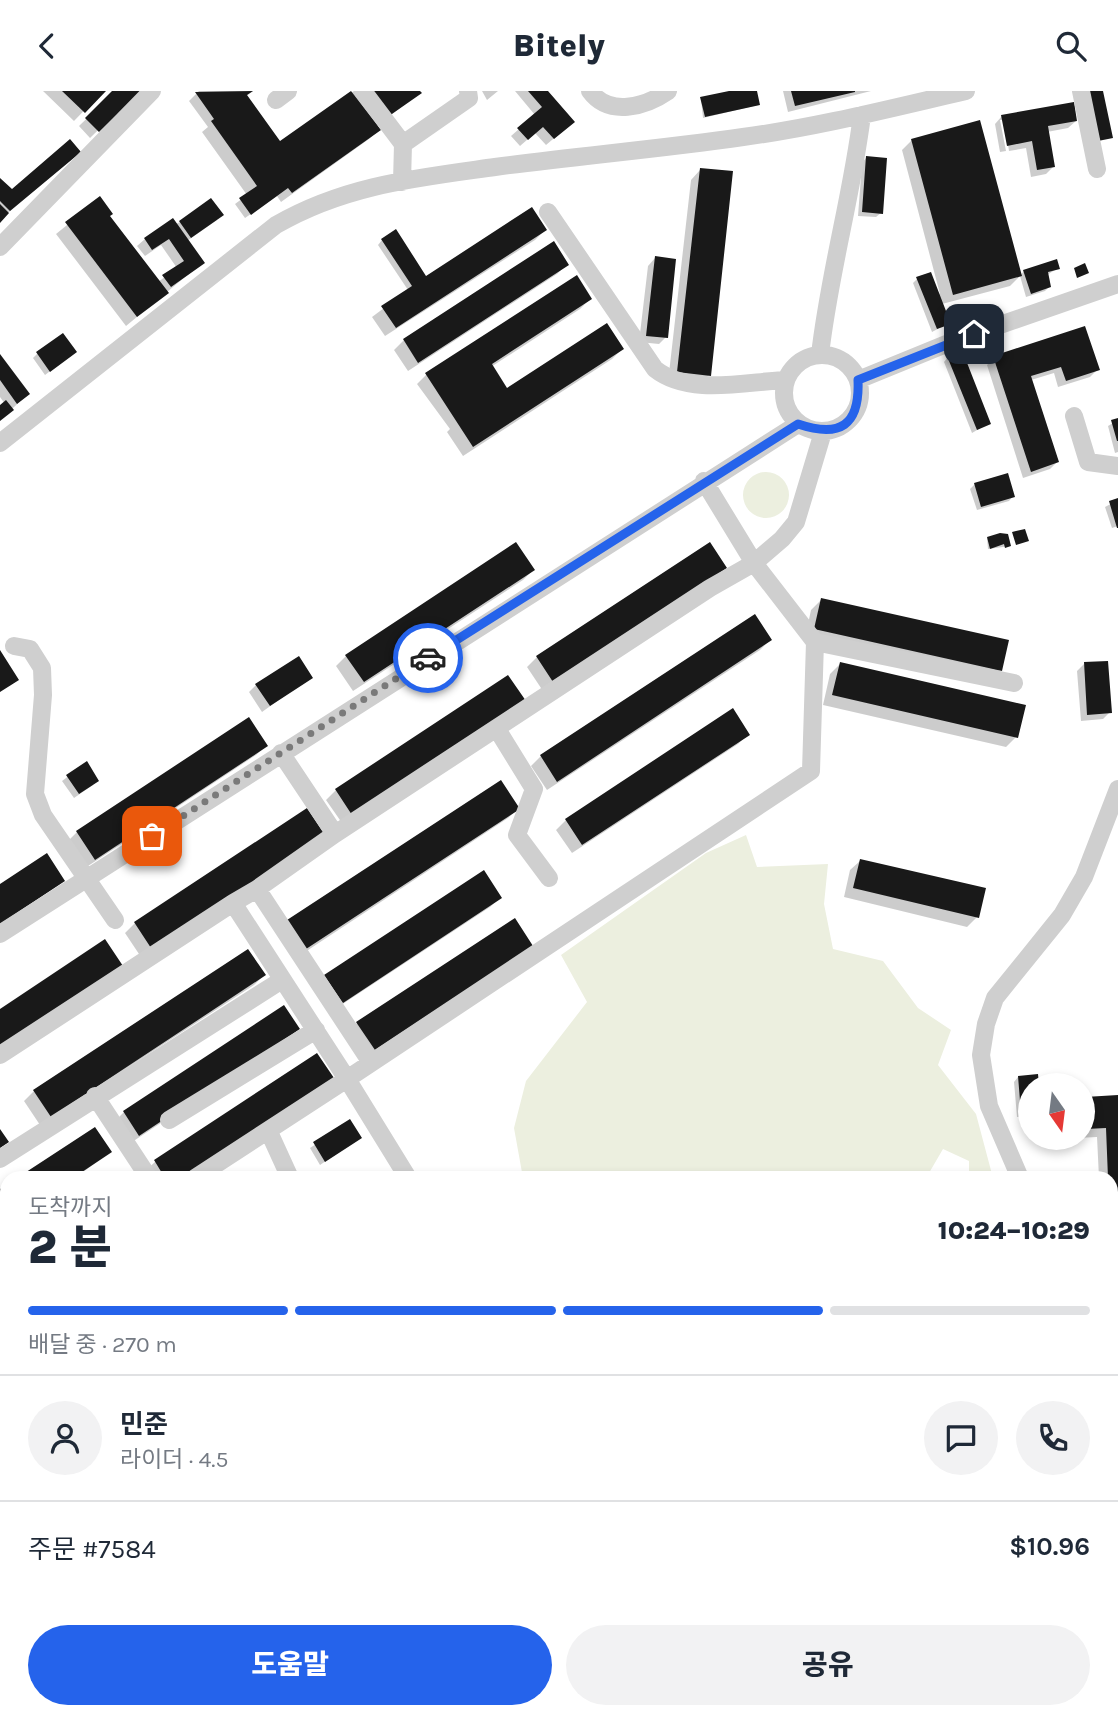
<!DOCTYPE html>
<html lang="ko">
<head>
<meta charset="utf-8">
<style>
	body { margin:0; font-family:Karla,"Noto Sans KR",sans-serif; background:#f2f2f3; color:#1f2937; height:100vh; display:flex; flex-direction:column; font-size:26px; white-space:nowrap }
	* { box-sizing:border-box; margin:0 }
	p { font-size:23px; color:#747a83 }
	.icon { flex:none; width:38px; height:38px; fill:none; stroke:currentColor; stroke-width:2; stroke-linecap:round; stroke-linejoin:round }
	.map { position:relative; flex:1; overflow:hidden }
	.panel { position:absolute; left:0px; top:1080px; width:1118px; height:548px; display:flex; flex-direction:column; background:#fff; border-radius:21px 21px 0 0; box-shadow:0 4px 10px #0003 }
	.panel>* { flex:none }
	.needle { width:46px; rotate:166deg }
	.controls { position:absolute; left:1018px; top:982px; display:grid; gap:14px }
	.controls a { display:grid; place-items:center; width:77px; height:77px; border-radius:50%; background:#fff; box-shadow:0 4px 10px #0003; font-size:35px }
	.pin { position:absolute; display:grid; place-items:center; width:60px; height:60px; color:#fff; margin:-30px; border-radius:14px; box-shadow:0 4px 10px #0006 }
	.courier { position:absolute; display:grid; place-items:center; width:70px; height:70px; margin:-35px; border:5px solid #2563eb; border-radius:50%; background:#fff; color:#222; box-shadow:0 2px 9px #0007 }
	.summary em { font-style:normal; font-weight:800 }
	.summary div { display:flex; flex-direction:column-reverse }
	.summary { display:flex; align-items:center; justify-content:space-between; height:119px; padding:0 28px }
	h1 { font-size:46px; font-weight:800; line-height:52px }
	.bar { display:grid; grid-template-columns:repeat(4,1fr); gap:10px 7px; align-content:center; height:84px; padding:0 28px }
	.bar i { height:9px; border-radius:5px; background:#e0e1e3 }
	.bar .selected { background:#2563eb }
	.bar p { grid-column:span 4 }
	.line { display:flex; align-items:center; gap:18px; padding:0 28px; border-top:2px solid #e0e1e3 }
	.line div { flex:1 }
	.round { display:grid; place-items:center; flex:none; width:74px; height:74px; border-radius:37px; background:#f2f2f3 }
	.button { display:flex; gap:14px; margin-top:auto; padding:14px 28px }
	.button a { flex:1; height:80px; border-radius:42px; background:#2563eb; color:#fff; font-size:28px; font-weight:800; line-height:80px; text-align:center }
	.button a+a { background:#f2f2f3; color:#1f2937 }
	header { display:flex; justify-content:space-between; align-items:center; height:91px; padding:0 28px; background:#fff; font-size:32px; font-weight:800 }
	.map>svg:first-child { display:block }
	.green { fill:#ecefdf }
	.shadow { fill:#0003 }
	.building { fill:#191919 }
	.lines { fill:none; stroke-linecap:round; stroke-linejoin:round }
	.minor { stroke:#cfcfcf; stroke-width:18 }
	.done { stroke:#7a7a7a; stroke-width:7; stroke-dasharray:0 12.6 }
	.route { stroke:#2563eb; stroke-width:9 }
</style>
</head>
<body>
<header><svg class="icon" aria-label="back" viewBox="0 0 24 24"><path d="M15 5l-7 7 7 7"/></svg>Bitely<svg class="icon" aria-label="search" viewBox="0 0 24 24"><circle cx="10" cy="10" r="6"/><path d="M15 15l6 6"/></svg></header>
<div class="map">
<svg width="1118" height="1627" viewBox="0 0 1118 1627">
	<rect width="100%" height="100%" fill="#fff"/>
	<path class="green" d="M743 404a23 23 0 1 1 46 0a23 23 0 1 1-46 0Z
		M 746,744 L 757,776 L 828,773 L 824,813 L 833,858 L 883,870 L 918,917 L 951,939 L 938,974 L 976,1023 L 993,1087 L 969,1087 L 969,1070 L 943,1058 L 929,1082 L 930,1087 L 523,1087 L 514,1037 L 526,990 L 587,911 L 561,864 L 706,762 Z
		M 851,1620 L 853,1627 L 695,1627 L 690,1621 Z
		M 590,1621 L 680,1621 L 670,1627 L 593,1627 Z"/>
	<path class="shadow" d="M 43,0 L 103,0 L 74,30 Z
		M 115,0 L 138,0 L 90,47 L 79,35 Z
		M 199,0 L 253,0 L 245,6 L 279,53 L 354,0 L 419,2 L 377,35 L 379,39 L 369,48 L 281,111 L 277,105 L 245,127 L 235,113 L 247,104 L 202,41 L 208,36 L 189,10 Z
		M 482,0 L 498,0 L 487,9 Z
		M 515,0 L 546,0 L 565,38 L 546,54 L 535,42 L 520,55 L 511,45 L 535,24 Z
		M 737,0 L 755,0 L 758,14 L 703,27 L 701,8 Z
		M 783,0 L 871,0 L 788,21 Z
		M 1002,25 L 1076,30 L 1068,37 L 1047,41 L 1053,76 L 1046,83 L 1031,86 L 1026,57 L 1009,60 L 1004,29 L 1000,29 L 1006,60 L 1000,61 L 995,33 Z
		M 912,49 L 1020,185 L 1024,180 L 1058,177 L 1047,184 L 1049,196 L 1045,200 L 1026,206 L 1020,185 L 1010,195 L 942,213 L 949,232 L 932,241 L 913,192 L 917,188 L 940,203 L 902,59 Z
		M 866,67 L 881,122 L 876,126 L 858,125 L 862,72 Z
		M 72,68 L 2,127 L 0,130 L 0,90 L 11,101 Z
		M 700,79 L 709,284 L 699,294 L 668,291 L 691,89 Z
		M 99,108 L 108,125 L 158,191 L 177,177 L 161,154 L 145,165 L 137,155 L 145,148 L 180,131 L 217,129 L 187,150 L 202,172 L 126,235 L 56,143 Z
		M 545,139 L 535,149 L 385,245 L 372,226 L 408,199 L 378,154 L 382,149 L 425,188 Z
		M 655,167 L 666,246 L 659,253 L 639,251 L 648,175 Z
		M 567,173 L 557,183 L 408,280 L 394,259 L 404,249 Z
		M 590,208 L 580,218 L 491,276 L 506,299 L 622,258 L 612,268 L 463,365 L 447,341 L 450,338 L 417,293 L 426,284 Z
		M 37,263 L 70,265 L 45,284 L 33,267 Z
		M 0,265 L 28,303 L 0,329 L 0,316 L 5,313 L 0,306 Z
		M 948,266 L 989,332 L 972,342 L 944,271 Z
		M 994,267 L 1098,278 L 1090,286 L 1058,296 L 1054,282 L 1031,289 L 1057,371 L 1050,378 L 1023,387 L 987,274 Z
		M 1118,329 L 1118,361 L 1115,362 L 1108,335 Z
		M 975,393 L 1013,405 L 1009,410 L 977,419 L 970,398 Z
		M 1118,409 L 1118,435 L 1112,437 L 1105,416 Z
		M 987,447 L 1010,455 L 988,458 Z
		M 709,453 L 543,600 L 527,576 L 537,566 Z
		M 533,479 L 523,489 L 353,600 L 336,575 L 346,565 Z
		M 821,509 L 1000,579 L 990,589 L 805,547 L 811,519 Z
		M 770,549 L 760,559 L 547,699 L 531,675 L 541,665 Z
		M 840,573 L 1016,646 L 1006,656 L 823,614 L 830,583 Z
		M 1084,573 L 1110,621 L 1103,628 L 1081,630 L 1077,580 Z
		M 311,586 L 262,621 L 249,601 L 256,594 Z
		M 508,586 L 342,732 L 326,709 L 336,699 Z
		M 748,643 L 738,653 L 572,762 L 556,739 L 566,729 Z
		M 266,655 L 256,664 L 85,777 L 67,751 L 77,741 Z
		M 86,672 L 93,694 L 74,707 L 62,690 Z
		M 518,718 L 508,727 L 296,867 L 278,841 Z
		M 306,719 L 141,866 L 125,842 L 135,832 Z
		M 860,770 L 977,826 L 967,836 L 844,806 L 850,779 Z
		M 500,807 L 490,816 L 332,920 L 316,895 L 325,885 Z
		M 531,855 L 364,968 L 348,942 L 357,932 Z
		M 264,884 L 254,894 L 40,1034 L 24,1010 L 34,1000 Z
		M 298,938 L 288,948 L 129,1053 L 114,1031 L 124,1021 Z
		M 317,964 L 322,996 L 184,1087 L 149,1087 L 145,1080 L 155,1071 Z
		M 1018,986 L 1037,994 L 1031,994 L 1031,1025 L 1017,1026 L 1014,991 Z
		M 1118,1006 L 1118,1207 L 1111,1208 L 1111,1087 L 1099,1087 L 1097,1046 L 1077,1047 L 1083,1046 L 1085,1007 Z
		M 349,1031 L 360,1047 L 320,1074 L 310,1057 Z
		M 110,1061 L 75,1087 L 20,1087 Z
		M 364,1620 L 378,1620 L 370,1627 Z"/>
	<path class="building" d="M 62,0 L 106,0 L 85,22 Z
		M 112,0 L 141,0 L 99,41 L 85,27 Z
		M 253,0 L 247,4 L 280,50 L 351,0 L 381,39 L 292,102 L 288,97 L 251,124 L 239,107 L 257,95 L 211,30 L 214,28 L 195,1 Z
		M 371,0 L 420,0 L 422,2 L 389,25 Z
		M 528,0 L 548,0 L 575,31 L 554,48 L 543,36 L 528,49 L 517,37 L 542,16 Z
		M 729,0 L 757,0 L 760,14 L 705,26 L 700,6 Z
		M 791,0 L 855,0 L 855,1 L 795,15 Z
		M 1087,0 L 1103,0 L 1113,47 L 1098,50 Z
		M 1074,11 L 1077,30 L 1048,35 L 1055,76 L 1037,79 L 1032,50 L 1007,55 L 1001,24 Z
		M 980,29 L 1022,185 L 953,204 L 911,48 Z
		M 70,48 L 81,61 L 10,120 L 0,110 L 0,87 L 12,98 Z
		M 866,65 L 887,67 L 883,123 L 862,121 Z
		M 700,77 L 733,80 L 711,285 L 677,281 Z
		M 100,105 L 113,123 L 110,125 L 169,202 L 137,226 L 65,131 Z
		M 211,107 L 224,124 L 191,147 L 179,130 Z
		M 0,113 L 9,122 L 0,132 Z
		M 532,116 L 547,139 L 396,237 L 381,215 L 412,195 L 381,148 L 396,138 L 426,185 Z
		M 173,127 L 205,172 L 171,196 L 162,184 L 184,170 L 169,148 L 152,159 L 144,147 Z
		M 554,150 L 569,174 L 418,272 L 403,248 Z
		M 655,165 L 676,168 L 668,247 L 646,245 Z
		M 1057,168 L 1060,178 L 1048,181 L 1051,196 L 1031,203 L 1023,179 Z
		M 1085,172 L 1089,182 L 1077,187 L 1074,177 Z
		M 931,181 L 951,233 L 937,238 L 916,186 Z
		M 577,184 L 592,208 L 492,273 L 507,297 L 607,232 L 624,258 L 473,356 L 425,282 Z
		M 1085,235 L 1100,279 L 1066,290 L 1061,276 L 1031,285 L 1059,371 L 1031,381 L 993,265 Z
		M 63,242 L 77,261 L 50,281 L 36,261 Z
		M 962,259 L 991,333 L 977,339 L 947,265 Z
		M 0,263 L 30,303 L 17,313 L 0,289 Z
		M 6,309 L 14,319 L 0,330 L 0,314 Z
		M 1118,327 L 1118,350 L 1117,350 L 1111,329 Z
		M 1008,382 L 1015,406 L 981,416 L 974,392 Z
		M 1118,407 L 1118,437 L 1117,437 L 1109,410 Z
		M 1025,438 L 1029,450 L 1016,454 L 1012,441 Z
		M 1000,442 L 1008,443 L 1011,455 L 1005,457 L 1004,453 L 990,458 L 987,446 Z
		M 516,451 L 535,479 L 364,591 L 345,564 Z
		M 710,451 L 727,477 L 553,591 L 536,565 Z
		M 821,507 L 1009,549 L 1002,580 L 814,538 Z
		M 755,523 L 772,549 L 557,691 L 540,664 Z
		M 0,559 L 19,589 L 0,601 Z
		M 299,565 L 313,587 L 270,615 L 255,593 Z
		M 1108,570 L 1112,622 L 1087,624 L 1084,571 Z
		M 840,571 L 1026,614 L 1018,647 L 832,604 Z
		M 508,584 L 526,610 L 352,724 L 335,698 Z
		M 733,617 L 750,644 L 582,754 L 565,728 Z
		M 249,626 L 268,655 L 95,769 L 76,740 Z
		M 87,670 L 99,690 L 79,703 L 66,684 Z
		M 501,689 L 520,718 L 306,858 L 287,829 Z
		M 307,717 L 325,744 L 151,857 L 134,831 Z
		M 47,762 L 65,790 L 0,833 L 0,793 Z
		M 860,768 L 986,797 L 979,827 L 853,797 Z
		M 484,779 L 502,807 L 343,912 L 324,884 Z
		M 515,827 L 533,855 L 375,959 L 356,931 Z
		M 105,848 L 123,875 L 0,956 L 0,918 Z
		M 248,858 L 266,884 L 51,1026 L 33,999 Z
		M 284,914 L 300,938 L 139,1045 L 123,1020 Z
		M 317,962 L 334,987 L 181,1087 L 165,1087 L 154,1069 Z
		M 1038,983 L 1039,994 L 1031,994 L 1031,1021 L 1021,1022 L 1018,985 Z
		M 1118,1004 L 1118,1199 L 1112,1199 L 1111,1087 L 1108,1087 L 1106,1037 L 1086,1038 L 1085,1006 Z
		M 350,1028 L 362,1047 L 325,1071 L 313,1051 Z
		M 95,1036 L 112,1061 L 73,1087 L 17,1087 Z
		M 0,1038 L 9,1051 L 0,1057 Z
		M 7,1093 L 7,1130 L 0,1135 L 0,1098 Z
		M 425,1620 L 475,1620 L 467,1627 L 418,1627 Z
		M 521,1620 L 545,1620 L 539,1627 L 514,1627 Z"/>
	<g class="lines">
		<path class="minor" d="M 363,0 L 403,53
			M 590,0 C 609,26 645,16 668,0
			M 1081,0 L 1097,78
			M 276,9 L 288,0
			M 402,91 L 403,53 L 469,7 L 468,0
			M 548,121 L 655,278 C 689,305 744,291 785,289
			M 0,156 L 152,0
			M 820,264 C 829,183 852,105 862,24
			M784 302a38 38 0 1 1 76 0a38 38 0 1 1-76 0Z
			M 858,289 L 951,251 L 1118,193
			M 1074,325 L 1088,371 L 1118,375
			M 0,352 L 276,134 C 345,94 416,87 495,76 C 577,65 660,58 743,46 C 818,36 892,17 966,0
			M 815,551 L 1014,592
			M 14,555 L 30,558 L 42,577 L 43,604 L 35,703 L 43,724 L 115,829
			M 497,638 L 534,698 L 517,744 L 549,787
			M 281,662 L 335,743
			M 257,798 L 335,743 L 710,497 L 754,472 L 704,390
			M 0,843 L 798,333
			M 0,964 L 233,812
			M 95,1005 L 149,1087
			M 169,1029 L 316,939
			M 269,1041 L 290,1087
			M 0,1068 L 282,889
			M 195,1087 L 347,988 L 233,812 L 257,798 L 370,970
			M 408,1087 L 347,988 L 811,680 L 815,551 L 754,472 L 782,448 L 796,431 L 823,341
			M 1020,1087 L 989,1015 L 981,964 L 986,933 L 995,907 L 1062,824 L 1084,786 L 1118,698
			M 282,1620 L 282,1627
			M 577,1620 L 582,1627"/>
	</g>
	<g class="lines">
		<path class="done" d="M 152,745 L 428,567"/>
		<path class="route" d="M 428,567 L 798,333 C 840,347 860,335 858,289 L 974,243"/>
	</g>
</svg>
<div class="controls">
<a><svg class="needle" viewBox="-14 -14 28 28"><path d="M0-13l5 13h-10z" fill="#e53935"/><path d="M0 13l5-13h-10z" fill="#747a83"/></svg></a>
</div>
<div class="pin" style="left:152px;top:745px;background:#ea580c"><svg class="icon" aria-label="bag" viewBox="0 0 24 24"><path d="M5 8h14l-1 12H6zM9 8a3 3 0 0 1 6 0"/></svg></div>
<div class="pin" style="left:974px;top:243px;background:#1f2937"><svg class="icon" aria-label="home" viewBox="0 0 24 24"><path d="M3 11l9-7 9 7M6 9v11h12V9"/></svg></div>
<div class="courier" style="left:428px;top:567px"><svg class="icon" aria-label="car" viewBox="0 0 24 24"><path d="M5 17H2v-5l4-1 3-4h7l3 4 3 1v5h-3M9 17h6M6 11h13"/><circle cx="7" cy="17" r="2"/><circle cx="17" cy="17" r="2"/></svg></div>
<section class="panel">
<div class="summary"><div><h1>2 분</h1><p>도착까지</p></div><em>10:24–10:29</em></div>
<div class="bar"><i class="selected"></i><i class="selected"></i><i class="selected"></i><i></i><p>배달 중 · 270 m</p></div>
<div class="line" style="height:126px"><a class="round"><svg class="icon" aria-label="person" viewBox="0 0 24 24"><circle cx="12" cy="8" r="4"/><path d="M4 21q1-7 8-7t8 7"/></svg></a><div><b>민준</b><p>라이더 · 4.5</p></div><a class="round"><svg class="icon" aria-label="chat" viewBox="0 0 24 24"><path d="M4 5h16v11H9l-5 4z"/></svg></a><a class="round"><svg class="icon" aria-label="phone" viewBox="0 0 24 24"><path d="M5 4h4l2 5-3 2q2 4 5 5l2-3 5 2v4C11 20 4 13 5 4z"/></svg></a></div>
<div class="line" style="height:91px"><div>주문 #7584</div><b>$10.96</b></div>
<div class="button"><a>도움말</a><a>공유</a></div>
</section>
</div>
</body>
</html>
